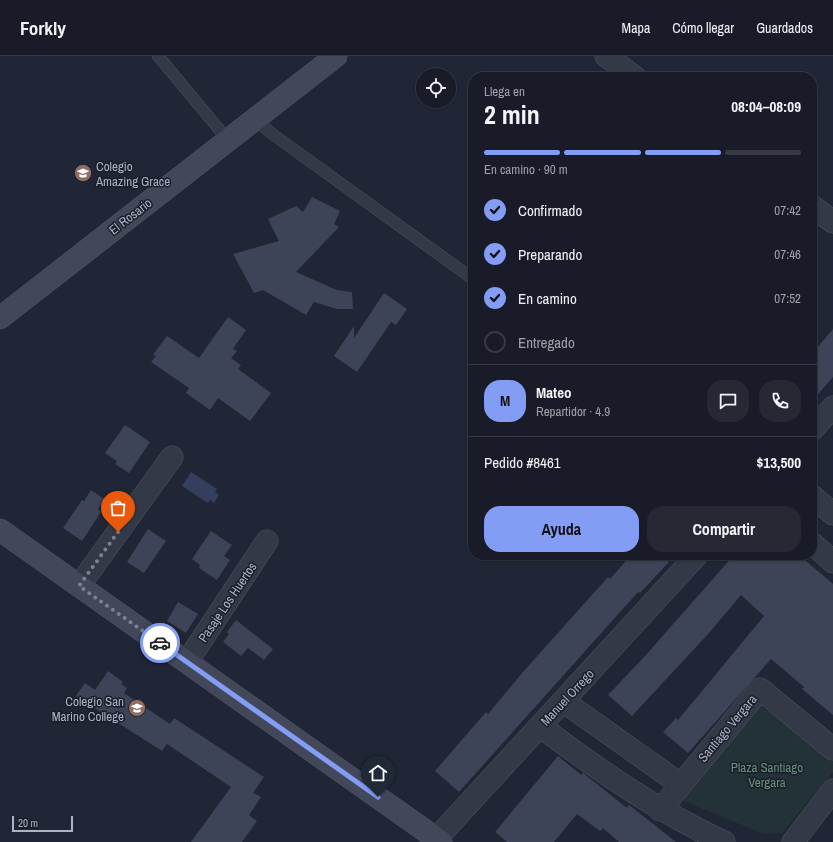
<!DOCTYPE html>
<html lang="es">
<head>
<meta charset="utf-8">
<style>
	body { margin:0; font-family:"Archivo Narrow",sans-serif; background:#262934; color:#f1f3f6; height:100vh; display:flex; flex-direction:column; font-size:15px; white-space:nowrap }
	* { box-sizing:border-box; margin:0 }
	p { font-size:13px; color:#9fa1a8 }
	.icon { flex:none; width:22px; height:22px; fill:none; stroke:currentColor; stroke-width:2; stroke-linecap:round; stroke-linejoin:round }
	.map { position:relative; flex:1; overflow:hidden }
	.details { position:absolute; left:468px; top:16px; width:349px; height:488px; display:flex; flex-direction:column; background:#191c28; border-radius:16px; box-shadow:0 1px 3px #0004,0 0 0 1px #373a45 }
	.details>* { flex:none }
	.controls { position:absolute; left:416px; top:12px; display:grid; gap:8px }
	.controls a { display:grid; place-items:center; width:40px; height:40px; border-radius:50%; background:#191c28; box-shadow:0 1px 3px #0004,0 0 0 1px #373a45; font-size:20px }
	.scale { position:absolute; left:12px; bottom:10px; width:61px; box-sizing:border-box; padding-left:4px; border:2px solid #aeb3c4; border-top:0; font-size:11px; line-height:14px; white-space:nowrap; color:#aeb3c4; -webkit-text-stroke:3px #1a1e2b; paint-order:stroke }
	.pin { position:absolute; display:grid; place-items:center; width:34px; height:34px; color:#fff; margin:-41px -17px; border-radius:50% 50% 50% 0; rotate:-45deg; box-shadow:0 0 4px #0007 }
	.pin .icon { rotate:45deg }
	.courier { position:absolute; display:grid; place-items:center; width:40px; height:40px; margin:-20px; border:3px solid #839cf4; border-radius:50%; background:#fff; color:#222; box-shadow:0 1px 5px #0007 }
	.head em { font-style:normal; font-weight:800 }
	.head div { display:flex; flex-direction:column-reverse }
	.head { display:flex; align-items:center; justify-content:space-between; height:68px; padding:0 16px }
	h1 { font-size:26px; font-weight:800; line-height:30px }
	.bar { display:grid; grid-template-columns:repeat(4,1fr); gap:6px 4px; align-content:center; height:48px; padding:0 16px }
	.bar i { height:5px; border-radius:3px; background:#373a45 }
	.bar .current { background:#839cf4 }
	.bar p { grid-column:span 4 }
	.line { display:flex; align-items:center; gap:10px; padding:0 16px; border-top:1px solid #373a45 }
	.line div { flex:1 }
	.round { display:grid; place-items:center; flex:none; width:42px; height:42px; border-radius:16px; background:#262934 }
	ol { padding:0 16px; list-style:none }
	li { display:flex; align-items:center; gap:12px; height:44px }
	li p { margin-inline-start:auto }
	li .icon { padding:4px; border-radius:50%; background:#839cf4; color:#111; stroke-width:4 }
	li:last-child { color:#9fa1a8 }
	li i { width:22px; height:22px; border:2px solid #373a45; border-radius:50% }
	.action { display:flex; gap:8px; margin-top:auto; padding:8px 16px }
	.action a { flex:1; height:46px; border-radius:16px; background:#839cf4; color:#111; font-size:16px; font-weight:800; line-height:46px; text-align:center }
	.action a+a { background:#262934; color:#f1f3f6 }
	header { display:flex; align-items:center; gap:24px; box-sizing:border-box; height:56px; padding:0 20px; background:#191c28; border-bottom:1px solid #373a45 }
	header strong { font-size:19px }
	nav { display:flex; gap:22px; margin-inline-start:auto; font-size:14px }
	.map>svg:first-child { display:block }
	.green { fill:#223237 }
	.water { fill:#353f5d }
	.building { fill:#3d4457 }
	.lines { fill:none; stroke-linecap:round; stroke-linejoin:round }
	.lane-casing { stroke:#4e5362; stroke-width:12 }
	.street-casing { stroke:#4e5362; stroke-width:23 }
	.secondary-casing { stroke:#4e5362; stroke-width:23 }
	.lane { stroke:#343947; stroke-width:11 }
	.street { stroke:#343947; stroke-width:22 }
	.secondary { stroke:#42475a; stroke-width:22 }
	.done { stroke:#7d8292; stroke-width:4; stroke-dasharray:0 7.2 }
	.route { stroke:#839cf4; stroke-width:5 }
	.labels { text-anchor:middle; stroke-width:3; stroke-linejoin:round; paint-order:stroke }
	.poi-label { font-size:13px; fill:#aeb3c4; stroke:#1a1e2b; text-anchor:start }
	.street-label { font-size:13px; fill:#aeb3c4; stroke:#1a1e2b }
	.park-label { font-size:13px; fill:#679378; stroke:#1a1e2b }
</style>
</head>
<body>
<header>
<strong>Forkly</strong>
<nav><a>Mapa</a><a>Cómo llegar</a><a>Guardados</a></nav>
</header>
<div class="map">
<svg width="833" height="786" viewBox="0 0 833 786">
	<rect width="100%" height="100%" fill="#212636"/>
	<path class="green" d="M 761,650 L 833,703 L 833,716 L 782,777 L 764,778 L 681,744 Z"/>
	<path class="water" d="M 191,416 L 217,433 L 215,436 L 219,439 L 214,447 L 210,444 L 208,447 L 182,430 Z"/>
	<path class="building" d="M 312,141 L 340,155 L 334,168 L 339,171 L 296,216 L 337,234 L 352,236 L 353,253 L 337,253 L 314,246 L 306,259 L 263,234 L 254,237 L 233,198 L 279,185 L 268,163 L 296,150 L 303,156 Z
		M 384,237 L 407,253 L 396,269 L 391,266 L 357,316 L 334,300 L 354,270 L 354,282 Z
		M 228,261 L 246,274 L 233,293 L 237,295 L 231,302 L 241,309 L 238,313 L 271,337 L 250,365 L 218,342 L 210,354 L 186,337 L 189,332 L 151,306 L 156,300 L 153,299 L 167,280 L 199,302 Z
		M 833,273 L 833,321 L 812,345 L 812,298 Z
		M 125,369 L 150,386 L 129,417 L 115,408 L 117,405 L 105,397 Z
		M 91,434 L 104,443 L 98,453 L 101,456 L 82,485 L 63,472 L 82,444 L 84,445 Z
		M 148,473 L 166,485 L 144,517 L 127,506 Z
		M 211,475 L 232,489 L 224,500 L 230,504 L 217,524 L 199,512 L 200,509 L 192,503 Z
		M 631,499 L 661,499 L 669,506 L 640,537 L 638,536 L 459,736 L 435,715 L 486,656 L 488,658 L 523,616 L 608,521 L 610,523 Z
		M 734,499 L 799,499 L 833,528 L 833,659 L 802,633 L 804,631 L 771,603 L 688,697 L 663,676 L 676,662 L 678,664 L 764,560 L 741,539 L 709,577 L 632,660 L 608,639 L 645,600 Z
		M 178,546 L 198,558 L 186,577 L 167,565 Z
		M 236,564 L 273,593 L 264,604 L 248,592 L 241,600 L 223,586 L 229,578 L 227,576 Z
		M 108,615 L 123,626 L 121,628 L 127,632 L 124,637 L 170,668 L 174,662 L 264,721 L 253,737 L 261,741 L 249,759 L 257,765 L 242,786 L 191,786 L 231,731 L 167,688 L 162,695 L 76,640 L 85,627 L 95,634 Z
		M 558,700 L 581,719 L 583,717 L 627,752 L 629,749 L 676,786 L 619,786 L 603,772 L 600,775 L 577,758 L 554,786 L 507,786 L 495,776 Z"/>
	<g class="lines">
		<defs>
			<path id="lane" d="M 158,0 L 228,84
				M 255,63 L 271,77 L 473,223"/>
			<path id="street" d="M 606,0 L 635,21
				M 812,150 L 833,166
				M 812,374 L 833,351
				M 812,440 L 833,458
				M 812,487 L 833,506
				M 79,530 L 172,401
				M 187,606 L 267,485
				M 563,645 L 680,728
				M 540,670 C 598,714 657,755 724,786
				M 660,754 L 760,633 L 833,693
				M 436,783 L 697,499
				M 793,786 L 833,734"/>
			<path id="secondary" d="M 0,262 L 336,0
				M 0,474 L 441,786"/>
		</defs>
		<use href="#lane" class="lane-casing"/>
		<use href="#street" class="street-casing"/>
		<use href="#secondary" class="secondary-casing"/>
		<use href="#lane" class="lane"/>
		<use href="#street" class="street"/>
		<use href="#secondary" class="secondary"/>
	</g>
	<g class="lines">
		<path class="done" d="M 118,476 L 79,530 L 160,587"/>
		<path class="route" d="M 160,587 L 378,741"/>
	</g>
	<defs>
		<symbol id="school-disc" viewBox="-11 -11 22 22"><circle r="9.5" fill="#8d6e63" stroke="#1a1e2b"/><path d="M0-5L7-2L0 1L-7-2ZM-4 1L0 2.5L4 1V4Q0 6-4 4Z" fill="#fff"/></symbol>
	</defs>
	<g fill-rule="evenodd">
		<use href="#school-disc" x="73" y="107" width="20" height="20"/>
		<use href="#school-disc" x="127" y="642" width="20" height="20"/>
	</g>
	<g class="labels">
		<g class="poi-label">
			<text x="96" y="115">Colegio<tspan x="96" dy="15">Amazing Grace</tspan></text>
			<text x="124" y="650" text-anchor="end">Colegio San<tspan x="124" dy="15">Marino College</tspan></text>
		</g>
		<g class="street-label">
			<text transform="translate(130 160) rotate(-38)" y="5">El Rosario</text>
			<text transform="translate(227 546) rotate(-56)" y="5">Pasaje Los Huertos</text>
			<text transform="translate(567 641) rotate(-47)" y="5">Manuel Orrego</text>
			<text transform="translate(727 672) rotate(-50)" y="5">Santiago Vergara</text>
		</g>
		<g class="park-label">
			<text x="767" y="716">Plaza Santiago<tspan x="767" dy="15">Vergara</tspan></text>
		</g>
	</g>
</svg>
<div class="controls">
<a><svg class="icon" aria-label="locate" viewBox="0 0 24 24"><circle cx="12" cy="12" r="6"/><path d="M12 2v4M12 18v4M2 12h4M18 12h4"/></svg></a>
</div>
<div class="scale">20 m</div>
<div class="pin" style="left:118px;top:476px;background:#ea580c"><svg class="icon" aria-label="bag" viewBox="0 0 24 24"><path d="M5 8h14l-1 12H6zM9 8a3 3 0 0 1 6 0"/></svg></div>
<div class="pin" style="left:378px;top:741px;background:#1f2937"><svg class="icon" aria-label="home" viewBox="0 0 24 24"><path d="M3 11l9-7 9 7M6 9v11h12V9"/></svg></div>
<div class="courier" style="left:160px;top:587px"><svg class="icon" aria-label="car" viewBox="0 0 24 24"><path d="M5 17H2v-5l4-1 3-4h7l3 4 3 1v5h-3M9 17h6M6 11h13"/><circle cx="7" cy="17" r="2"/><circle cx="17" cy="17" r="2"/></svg></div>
<section class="details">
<div class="head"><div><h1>2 min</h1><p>Llega en</p></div><em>08:04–08:09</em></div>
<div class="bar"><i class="current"></i><i class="current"></i><i class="current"></i><i></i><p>En camino · 90 m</p></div>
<ol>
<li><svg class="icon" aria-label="check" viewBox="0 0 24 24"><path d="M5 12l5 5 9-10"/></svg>Confirmado<p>07:42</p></li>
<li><svg class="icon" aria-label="check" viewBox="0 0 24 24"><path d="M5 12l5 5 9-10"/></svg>Preparando<p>07:46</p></li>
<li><svg class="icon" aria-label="check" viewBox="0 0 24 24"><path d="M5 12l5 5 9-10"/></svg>En camino<p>07:52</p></li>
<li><i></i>Entregado</li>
</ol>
<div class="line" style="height:72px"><b class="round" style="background:#839cf4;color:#111">M</b><div><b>Mateo</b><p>Repartidor · 4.9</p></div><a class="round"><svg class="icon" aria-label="chat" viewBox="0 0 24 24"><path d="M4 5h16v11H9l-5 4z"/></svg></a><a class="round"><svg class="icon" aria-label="phone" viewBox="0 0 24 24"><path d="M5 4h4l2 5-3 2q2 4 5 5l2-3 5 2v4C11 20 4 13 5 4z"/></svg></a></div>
<div class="line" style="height:52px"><div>Pedido #8461</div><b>$13,500</b></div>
<div class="action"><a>Ayuda</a><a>Compartir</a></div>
</section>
</div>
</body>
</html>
